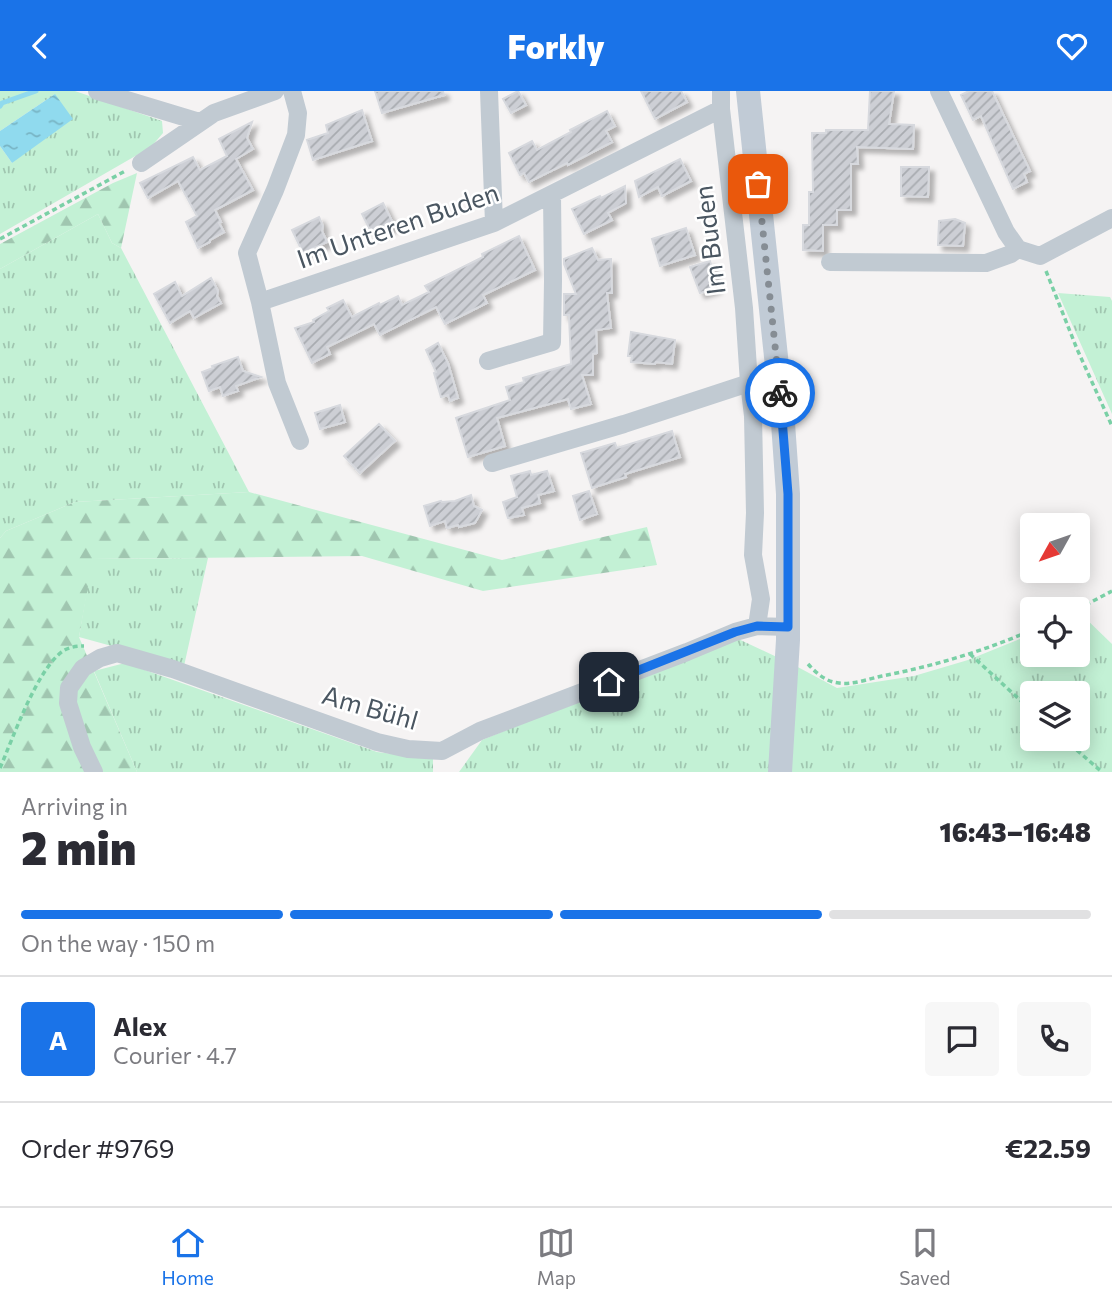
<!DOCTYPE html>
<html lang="en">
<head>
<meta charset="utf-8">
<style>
	body { margin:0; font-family:Commissioner,sans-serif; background:#f7f7f7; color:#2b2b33; height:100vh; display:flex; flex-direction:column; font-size:26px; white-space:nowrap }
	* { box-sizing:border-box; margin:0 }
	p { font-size:23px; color:#7c7c81 }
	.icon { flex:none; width:38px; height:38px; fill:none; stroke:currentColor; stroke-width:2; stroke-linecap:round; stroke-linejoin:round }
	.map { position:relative; height:681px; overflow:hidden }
	.drawer { display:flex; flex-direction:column; background:#fff; flex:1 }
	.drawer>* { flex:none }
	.needle { width:46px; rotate:230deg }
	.fabs { position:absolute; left:1020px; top:422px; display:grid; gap:14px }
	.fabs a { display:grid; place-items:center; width:70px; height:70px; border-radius:7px; background:#fff; box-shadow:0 4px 18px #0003; font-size:35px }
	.pin { position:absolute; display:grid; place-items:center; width:60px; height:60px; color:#fff; margin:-30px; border-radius:14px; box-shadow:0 4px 10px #0006 }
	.courier { position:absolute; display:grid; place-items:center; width:70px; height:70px; margin:-35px; border:5px solid #1a73e8; border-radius:50%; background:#fff; color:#222; box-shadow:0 2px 9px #0007 }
	.overview em { font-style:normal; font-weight:800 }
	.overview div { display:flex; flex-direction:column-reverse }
	.overview { display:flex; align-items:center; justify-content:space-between; height:119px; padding:0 21px }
	h1 { font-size:46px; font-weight:800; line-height:52px }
	.bar { display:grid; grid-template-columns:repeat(4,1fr); gap:10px 7px; align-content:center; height:84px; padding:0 21px }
	.bar i { height:9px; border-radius:5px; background:#e1e1e2 }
	.bar .current { background:#1a73e8 }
	.bar p { grid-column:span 4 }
	.line { display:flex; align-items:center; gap:18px; padding:0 21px; border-top:2px solid #e1e1e2 }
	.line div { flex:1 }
	.round { display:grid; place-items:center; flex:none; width:74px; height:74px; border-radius:7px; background:#f7f7f7 }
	header { display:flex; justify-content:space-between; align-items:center; height:91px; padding:0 21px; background:#1a73e8; color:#fff; font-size:32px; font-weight:800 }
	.menu { display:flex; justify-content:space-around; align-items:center; height:98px; border-top:2px solid #e1e1e2; background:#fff; font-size:19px; color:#7c7c81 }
	.menu a { display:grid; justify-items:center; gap:4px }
	.menu .current { color:#1a73e8 }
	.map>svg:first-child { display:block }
	.grass { fill:url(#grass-tufts); fill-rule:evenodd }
	.forest { fill:url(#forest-firs) }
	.water { fill:url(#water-ripples) }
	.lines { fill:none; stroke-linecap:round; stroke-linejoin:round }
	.stream { stroke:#90daee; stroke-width:5 }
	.building { fill:url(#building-hatch); stroke:#d7d9de; stroke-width:2; filter:url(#shadow) }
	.path { stroke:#7ad0a6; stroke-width:3.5; stroke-dasharray:5 3.5; stroke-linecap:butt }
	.street { stroke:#c1cad2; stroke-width:18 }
	.secondary { stroke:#c1cbd6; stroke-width:24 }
	.done { stroke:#868d94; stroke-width:7; stroke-dasharray:0 12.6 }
	.route { stroke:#1a73e8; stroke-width:9 }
	.labels { text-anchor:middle; stroke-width:5; stroke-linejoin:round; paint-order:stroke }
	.street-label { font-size:26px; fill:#4a5661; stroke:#fff }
</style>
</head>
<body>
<header><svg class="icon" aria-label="back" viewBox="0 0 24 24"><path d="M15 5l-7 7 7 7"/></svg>Forkly<svg class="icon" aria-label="heart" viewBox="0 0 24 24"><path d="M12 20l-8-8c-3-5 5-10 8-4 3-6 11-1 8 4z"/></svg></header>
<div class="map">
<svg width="1112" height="681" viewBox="0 0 1112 681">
	<defs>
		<pattern id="grass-tufts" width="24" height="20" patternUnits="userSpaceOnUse" patternTransform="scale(1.75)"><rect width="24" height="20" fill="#c3f1d5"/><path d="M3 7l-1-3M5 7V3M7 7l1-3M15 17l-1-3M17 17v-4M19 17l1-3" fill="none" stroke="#a0c6b0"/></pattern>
		<pattern id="forest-firs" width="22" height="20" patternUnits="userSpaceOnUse" patternTransform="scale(1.75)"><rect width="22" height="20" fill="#c3f1d5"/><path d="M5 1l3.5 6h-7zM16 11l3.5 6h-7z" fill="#a0c6b0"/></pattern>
		<pattern id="water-ripples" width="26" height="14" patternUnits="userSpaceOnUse" patternTransform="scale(1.75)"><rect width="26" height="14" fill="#90daee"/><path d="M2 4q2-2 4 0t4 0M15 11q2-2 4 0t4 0" fill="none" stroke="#78b4c4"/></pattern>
		<pattern id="building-hatch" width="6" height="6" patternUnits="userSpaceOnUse" patternTransform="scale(1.75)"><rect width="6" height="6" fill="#cdcfd5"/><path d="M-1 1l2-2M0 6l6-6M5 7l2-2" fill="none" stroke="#a8abb0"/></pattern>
		<filter id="shadow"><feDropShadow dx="5" dy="5" stdDeviation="2" flood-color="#0004"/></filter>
	</defs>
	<rect width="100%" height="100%" fill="#f5f3f3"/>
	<path class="grass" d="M 0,0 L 75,0 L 162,30 L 163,42 L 151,56 L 0,143 L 0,55 L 12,72 L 55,3 L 0,40 Z
		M 98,123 L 112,152 L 121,157 L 249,401 L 75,411 L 6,440 L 0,447 L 0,178 Z
		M 1058,202 L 1110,206 L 1112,210 L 1112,323 Z
		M 208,467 L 184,575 L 79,546 L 92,468 Z
		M 1080,522 L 1112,553 L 1112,681 L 784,681 L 794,574 L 837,597 L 914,585 L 968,569 L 1032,543 L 1032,564 L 1078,564 L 1078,523 ZM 1032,602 L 1078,602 L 1078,648 L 1032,648 Z
		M 734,546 L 781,568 L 771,681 L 459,681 L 482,649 Z
		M 125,572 L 377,661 L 433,668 L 433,681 L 137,681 L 94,580 Z"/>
	<path class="forest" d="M 137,82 L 121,157 L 112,152 L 98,123 L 0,178 L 0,153 L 113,92 Z
		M 249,401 L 502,469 L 647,436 L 657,474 L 483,500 L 362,465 L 93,468 L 79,546 L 137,681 L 0,681 L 0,447 L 6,440 L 75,411 Z"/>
	<path class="water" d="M 55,3 L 73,28 L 12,72 L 0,55 L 0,40 Z"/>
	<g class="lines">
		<path class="stream" d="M 0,15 L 2,12 L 36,0"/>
	</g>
	<path class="building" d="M 375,0 L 443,0 L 444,4 L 382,22 Z
		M 518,0 L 526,14 L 511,22 L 503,8 Z
		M 641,0 L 681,0 L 687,11 L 655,28 Z
		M 870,0 L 894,0 L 889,33 L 914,34 L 913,58 L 857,56 L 858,73 L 851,73 L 851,119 L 837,119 L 837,134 L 823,134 L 823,160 L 803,159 L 803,134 L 809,134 L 809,101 L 813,101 L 812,42 L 826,42 L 826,39 L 868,39 Z
		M 969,0 L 992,0 L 1030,80 L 1024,83 L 1027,91 L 1013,98 L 981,25 L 973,29 L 961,4 Z
		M 362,19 L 372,50 L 313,69 L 307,49 L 328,42 L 326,34 Z
		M 607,20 L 615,35 L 606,40 L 612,51 L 568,74 L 567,72 L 529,91 L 524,82 L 520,84 L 509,62 L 532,50 L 537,59 L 571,41 L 570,39 Z
		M 252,31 L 247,47 L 253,58 L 236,68 L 253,99 L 215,119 L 221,131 L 219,132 L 224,141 L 210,149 L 210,151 L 198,157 L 186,131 L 197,125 L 178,90 L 148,107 L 140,92 L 193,66 L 200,79 L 227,65 L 219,48 Z
		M 680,68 L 691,90 L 662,105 L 658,96 L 639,106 L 635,90 Z
		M 901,76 L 929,76 L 928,106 L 901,105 Z
		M 625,95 L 626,112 L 608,122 L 612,129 L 584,143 L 572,118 L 600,105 L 601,107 Z
		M 383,112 L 394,134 L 373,145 L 362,123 Z
		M 319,126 L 323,135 L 322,140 L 327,151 L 303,162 L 292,139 Z
		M 955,128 L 965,132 L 963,155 L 938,154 L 939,130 Z
		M 686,137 L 695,164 L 660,175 L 652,148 Z
		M 519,145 L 535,179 L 483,204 L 487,212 L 445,233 L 436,216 L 380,244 L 374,233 L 327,256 L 330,263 L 312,272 L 295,237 L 314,231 L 313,229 L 329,220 L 327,217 L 343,209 L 352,226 L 379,212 L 380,214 L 398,205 L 402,214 L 429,201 L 425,195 L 483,166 L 482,163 Z
		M 592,157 L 598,169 L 611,168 L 612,202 L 607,202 L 611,237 L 596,239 L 597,262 L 593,263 L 593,284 L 582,284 L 591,313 L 571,318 L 568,308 L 497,327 L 505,355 L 468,366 L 456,327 L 510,309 L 506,296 L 524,291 L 523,287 L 571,273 L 569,224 L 564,224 L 564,203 L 576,203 L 564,173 L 564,168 Z
		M 710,170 L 715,186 L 712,186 L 716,197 L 700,202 L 690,176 Z
		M 211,187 L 218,200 L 217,205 L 221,212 L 194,227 L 190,220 L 170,232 L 154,203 L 175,191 L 182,205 Z
		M 631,241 L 675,249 L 672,273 L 656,271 L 655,273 L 631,271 L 632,265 L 628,265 Z
		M 438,252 L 448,272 L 458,307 L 450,310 L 448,304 L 441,306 L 434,282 L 436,281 L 426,259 Z
		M 238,266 L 243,280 L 261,286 L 236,295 L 238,300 L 223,305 L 220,296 L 209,300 L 202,281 L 213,277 L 212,275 Z
		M 340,314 L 345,331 L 320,338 L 315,322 Z
		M 379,333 L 395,350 L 360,382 L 344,365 Z
		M 672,340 L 680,366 L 625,383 L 626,386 L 592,397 L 581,362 L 615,352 L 617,357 Z
		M 530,380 L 531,384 L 547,380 L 554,400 L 538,404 L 540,412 L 522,417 L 524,424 L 508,427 L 503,411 L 517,406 L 511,385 Z
		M 589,400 L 597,423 L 580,429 L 573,405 Z
		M 471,404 L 474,415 L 482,419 L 475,432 L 459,436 L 458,434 L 447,437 L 445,430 L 430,435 L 424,415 L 441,410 L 442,411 L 455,410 Z"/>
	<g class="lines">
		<path class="path" d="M 0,148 L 127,79
			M 1046,180 L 1077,258 L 1112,335
			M 1078,518 L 1112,500
			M 970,563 L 1032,620
			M 808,573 C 816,582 826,591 839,592 C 853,594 868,588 882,585 C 934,575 984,560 1032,539
			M 1064,648 L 1102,681
			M 0,677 C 13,647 37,578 63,560 C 69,556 77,555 84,555"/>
		<path class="street" d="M 97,0 L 200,31
			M 292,0 L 298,22 L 296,44 L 275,99 L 247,162 L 260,211 L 494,132 L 721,18
			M 489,0 L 494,132
			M 721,0 L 721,18 L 744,217 L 749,292 L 753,325 L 755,422 L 753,464 L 761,508 L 757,535
			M 939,0 L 1006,141 L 1018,158 L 1040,165 L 1112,127
			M 141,72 L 214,22 L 275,0
			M 830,171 L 986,172 L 1011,163 L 1018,158
			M 260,211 L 277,292 L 300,350
			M 488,270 L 552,251 L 553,190 L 552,104
			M 492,372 L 624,333 L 749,292
			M 94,681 L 82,656 L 68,612 L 69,597 L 83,577 L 100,567 L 117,562 L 173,578 L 377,651 L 408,658 L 442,660 L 480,640 L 687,561 L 735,541 L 757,535 L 788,536"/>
		<path class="secondary" d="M 748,0 L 783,332 L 788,403 L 788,549 L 780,681"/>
	</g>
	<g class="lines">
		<path class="done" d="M 758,93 L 780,302"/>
		<path class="route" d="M 609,591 L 735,541 L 757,535 L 788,536 L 788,403 L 780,302"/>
	</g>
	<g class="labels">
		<g class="street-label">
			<text transform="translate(398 135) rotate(-19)" y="9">Im Unteren Buden</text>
			<text transform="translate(710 149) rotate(-97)" y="9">Im Buden</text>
			<text transform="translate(370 617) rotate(16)" y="9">Am Bühl</text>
		</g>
	</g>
</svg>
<div class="fabs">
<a><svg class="needle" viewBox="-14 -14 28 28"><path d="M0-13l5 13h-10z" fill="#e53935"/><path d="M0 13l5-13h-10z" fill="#7c7c81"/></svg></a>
<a><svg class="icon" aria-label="locate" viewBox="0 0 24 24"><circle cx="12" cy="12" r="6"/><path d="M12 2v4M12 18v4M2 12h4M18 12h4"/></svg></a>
<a><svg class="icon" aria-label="layers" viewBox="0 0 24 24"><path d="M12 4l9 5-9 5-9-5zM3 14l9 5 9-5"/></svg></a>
</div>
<div class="pin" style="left:758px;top:93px;background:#ea580c"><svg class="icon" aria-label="bag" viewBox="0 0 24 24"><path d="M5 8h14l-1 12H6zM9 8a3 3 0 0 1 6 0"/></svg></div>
<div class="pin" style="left:609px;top:591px;background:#1f2937"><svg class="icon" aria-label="home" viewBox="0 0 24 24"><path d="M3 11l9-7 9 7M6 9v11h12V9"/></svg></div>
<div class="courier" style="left:780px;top:302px"><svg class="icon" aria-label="bike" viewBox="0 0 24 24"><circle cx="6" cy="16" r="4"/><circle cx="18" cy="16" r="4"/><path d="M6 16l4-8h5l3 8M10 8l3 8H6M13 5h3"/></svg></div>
</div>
<section class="drawer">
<div class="overview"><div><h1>2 min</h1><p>Arriving in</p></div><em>16:43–16:48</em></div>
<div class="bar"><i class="current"></i><i class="current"></i><i class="current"></i><i></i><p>On the way · 150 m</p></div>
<div class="line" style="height:126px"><b class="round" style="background:#1a73e8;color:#fff">A</b><div><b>Alex</b><p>Courier · 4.7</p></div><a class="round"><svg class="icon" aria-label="chat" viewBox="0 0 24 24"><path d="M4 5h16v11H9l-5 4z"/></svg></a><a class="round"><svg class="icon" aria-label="phone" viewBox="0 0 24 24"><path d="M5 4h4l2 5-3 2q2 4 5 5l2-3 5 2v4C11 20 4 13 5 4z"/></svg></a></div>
<div class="line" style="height:91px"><div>Order #9769</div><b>€22.59</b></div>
</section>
<nav class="menu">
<a class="current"><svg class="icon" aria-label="home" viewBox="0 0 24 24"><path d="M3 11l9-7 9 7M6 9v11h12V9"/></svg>Home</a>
<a><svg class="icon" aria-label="map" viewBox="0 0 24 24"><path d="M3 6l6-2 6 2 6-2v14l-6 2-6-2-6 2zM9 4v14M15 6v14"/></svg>Map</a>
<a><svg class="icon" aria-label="saved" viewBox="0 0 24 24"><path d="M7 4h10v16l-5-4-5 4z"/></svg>Saved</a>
</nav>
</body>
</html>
